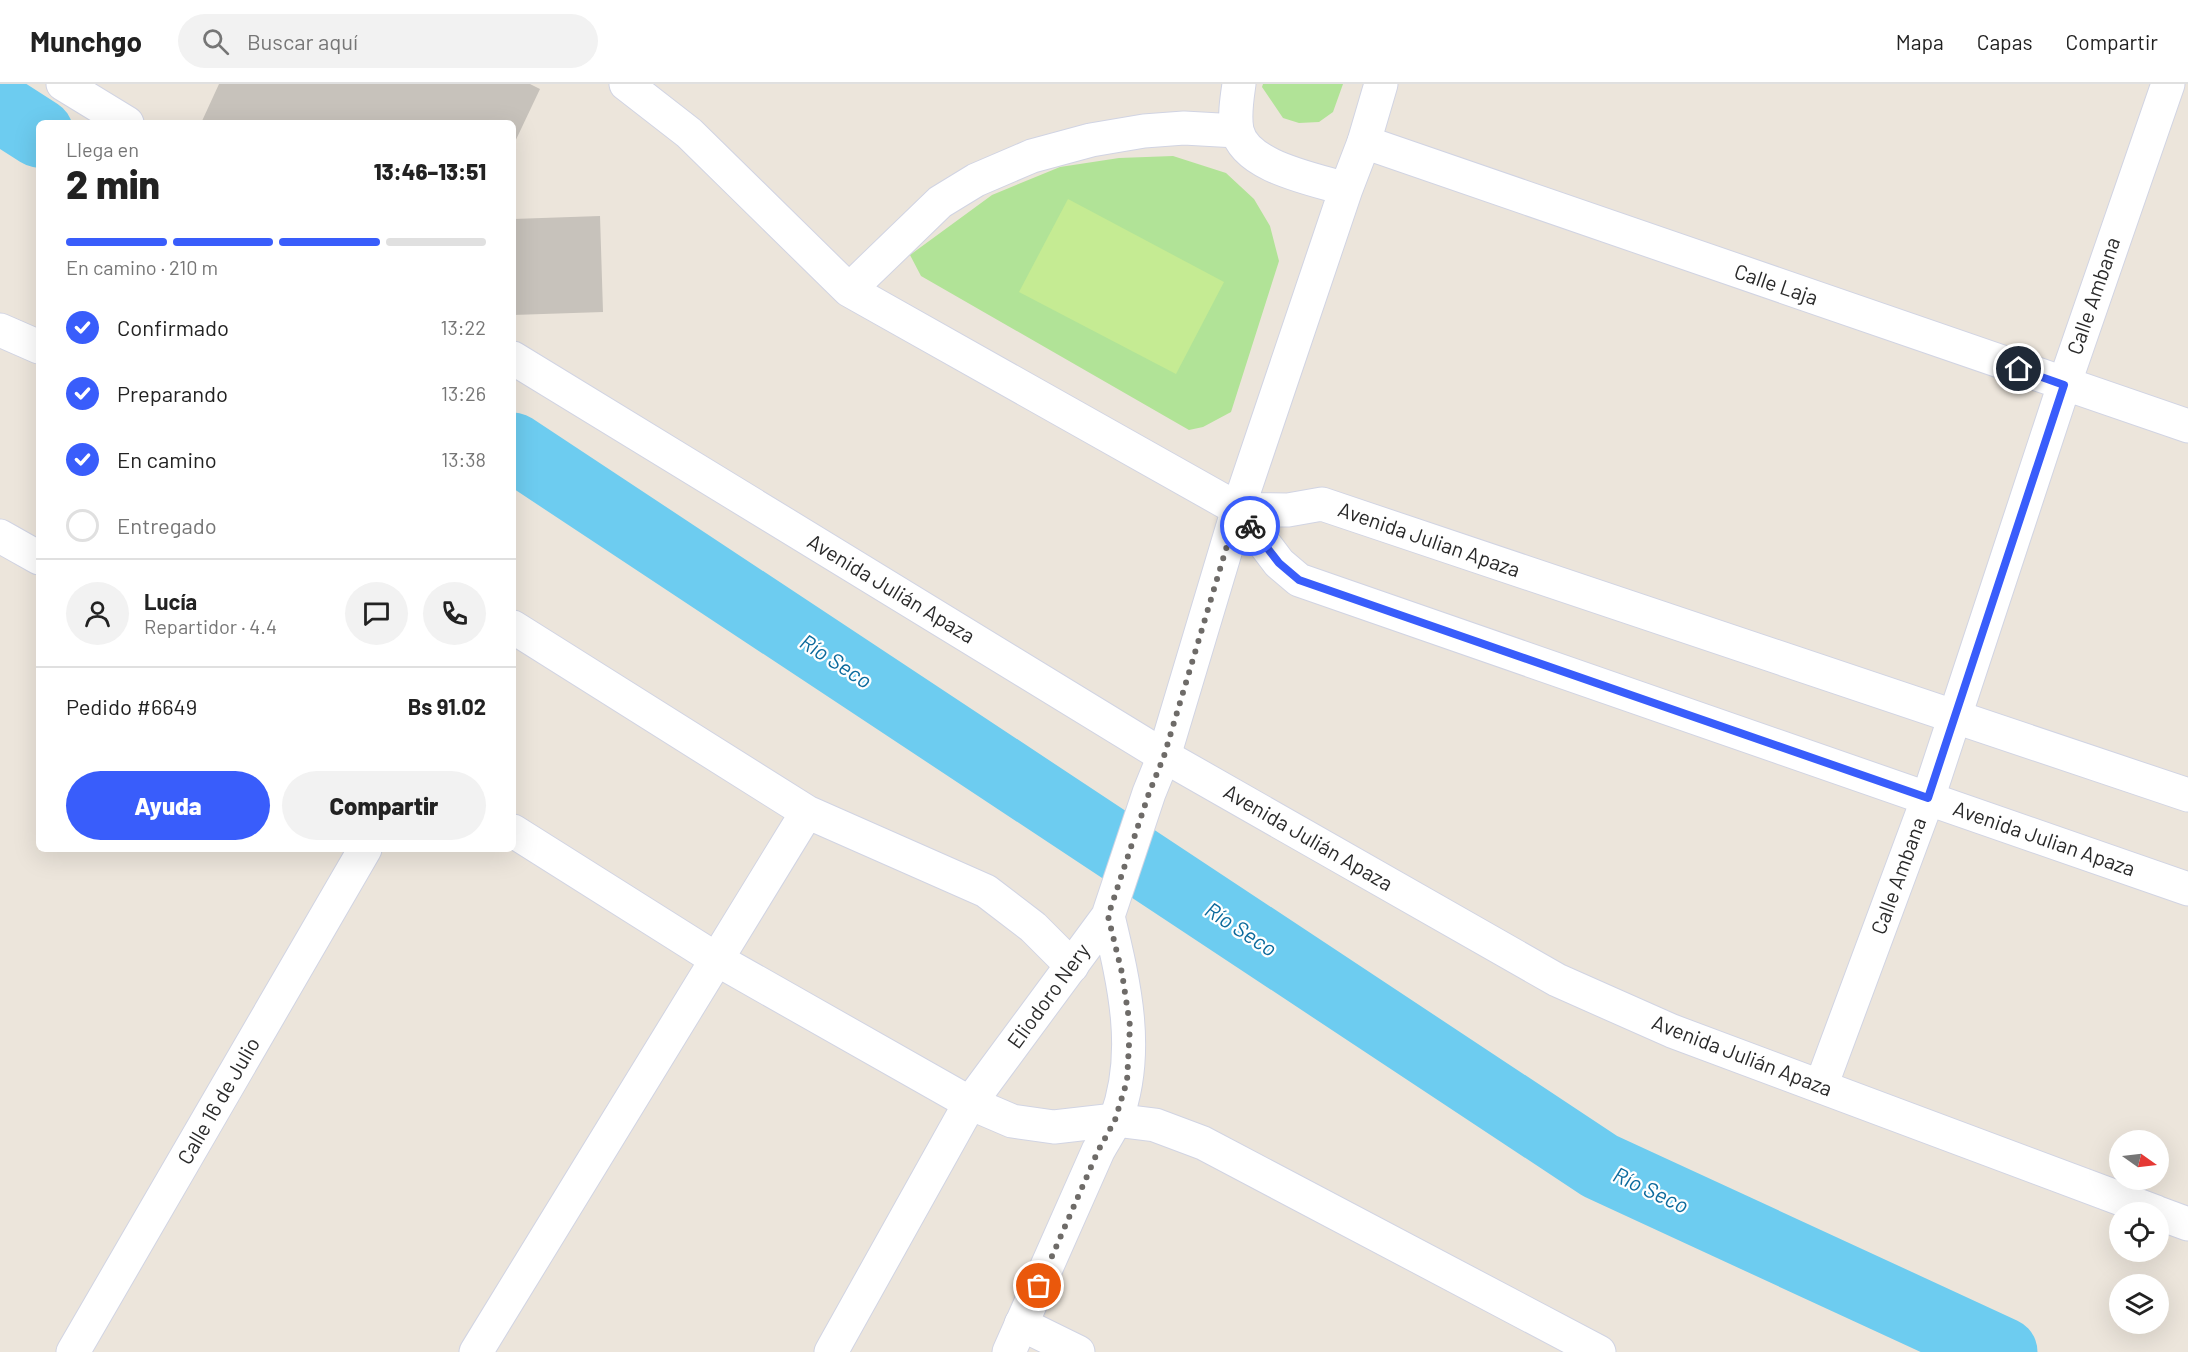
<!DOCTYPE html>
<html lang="es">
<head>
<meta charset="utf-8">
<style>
	body { margin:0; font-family:Barlow,sans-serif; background:#f2f2f2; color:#222; height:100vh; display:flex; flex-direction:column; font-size:22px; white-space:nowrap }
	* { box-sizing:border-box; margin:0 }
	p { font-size:20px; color:#767676 }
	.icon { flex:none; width:33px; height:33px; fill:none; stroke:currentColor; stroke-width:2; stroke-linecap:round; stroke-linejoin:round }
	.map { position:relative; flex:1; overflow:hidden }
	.side { position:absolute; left:36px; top:36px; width:480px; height:732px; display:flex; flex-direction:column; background:#fff; border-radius:9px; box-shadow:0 6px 24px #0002 }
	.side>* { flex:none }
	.needle { width:39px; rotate:104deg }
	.tools { position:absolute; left:2109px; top:1046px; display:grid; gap:12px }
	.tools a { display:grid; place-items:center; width:60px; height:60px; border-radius:50%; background:#fff; box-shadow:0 6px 24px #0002; font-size:30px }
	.pin { position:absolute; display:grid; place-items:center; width:51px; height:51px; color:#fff; margin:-26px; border:3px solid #fff; border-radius:50%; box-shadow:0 2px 6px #0007 }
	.courier { position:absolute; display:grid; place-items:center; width:60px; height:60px; margin:-30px; border:4px solid #395dfb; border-radius:50%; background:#fff; color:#222; box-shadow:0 2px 8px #0007 }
	.overview em { font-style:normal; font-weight:800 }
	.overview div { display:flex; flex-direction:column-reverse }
	.overview { display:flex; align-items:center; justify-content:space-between; height:102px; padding:0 30px }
	h1 { font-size:39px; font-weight:800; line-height:45px }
	.bar { display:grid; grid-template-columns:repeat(4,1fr); gap:9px 6px; align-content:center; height:72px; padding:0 30px }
	.bar i { height:8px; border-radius:4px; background:#e0e0e0 }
	.bar .selected { background:#395dfb }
	.bar p { grid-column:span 4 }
	.line { display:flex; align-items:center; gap:15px; padding:0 30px; border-top:2px solid #e0e0e0 }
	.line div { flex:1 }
	.round { display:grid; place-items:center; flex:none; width:63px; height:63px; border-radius:32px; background:#f2f2f2 }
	ol { padding:0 30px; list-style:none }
	li { display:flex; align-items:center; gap:18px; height:66px }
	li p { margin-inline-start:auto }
	li .icon { padding:6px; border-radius:50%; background:#395dfb; color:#fff; stroke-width:4 }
	li:last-child { color:#767676 }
	li i { width:33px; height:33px; border:3px solid #e0e0e0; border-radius:50% }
	.cta { display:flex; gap:12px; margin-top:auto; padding:12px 30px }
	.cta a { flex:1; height:69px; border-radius:36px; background:#395dfb; color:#fff; font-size:24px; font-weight:800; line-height:69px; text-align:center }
	.cta a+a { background:#f2f2f2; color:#222 }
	header { display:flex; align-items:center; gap:36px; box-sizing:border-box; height:84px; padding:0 30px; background:#fff; border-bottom:2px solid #e0e0e0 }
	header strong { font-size:28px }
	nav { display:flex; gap:33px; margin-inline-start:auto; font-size:21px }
	.search { width:420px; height:54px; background:#f2f2f2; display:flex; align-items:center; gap:15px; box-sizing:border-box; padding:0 21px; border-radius:33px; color:#767676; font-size:22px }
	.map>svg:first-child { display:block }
	.green { fill:#b1e397 }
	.pitch { fill:#c5eb93 }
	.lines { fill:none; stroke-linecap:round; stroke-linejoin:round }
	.river { stroke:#6dccf0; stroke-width:69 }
	.building { fill:#c7c2bb }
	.street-casing { stroke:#d1d4e3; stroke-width:35 }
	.secondary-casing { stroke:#d1d4e3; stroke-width:35 }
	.street { stroke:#fff; stroke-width:33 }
	.secondary { stroke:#fff; stroke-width:33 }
	.done { stroke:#6e6b68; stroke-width:6; stroke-dasharray:0 10.8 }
	.route { stroke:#395dfb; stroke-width:8 }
	.labels { text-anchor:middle; stroke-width:4.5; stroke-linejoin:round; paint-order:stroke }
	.street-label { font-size:21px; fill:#2a2a2a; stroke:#fff }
	.water-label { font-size:22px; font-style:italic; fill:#0c6a9c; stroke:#fff }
</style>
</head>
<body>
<header>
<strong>Munchgo</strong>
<div class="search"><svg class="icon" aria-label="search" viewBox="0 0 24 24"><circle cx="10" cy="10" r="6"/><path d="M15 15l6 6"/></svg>Buscar aquí</div>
<nav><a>Mapa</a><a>Capas</a><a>Compartir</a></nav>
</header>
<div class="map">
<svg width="2188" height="1268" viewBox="0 0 2188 1268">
	<rect width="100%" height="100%" fill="#ece5db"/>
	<path class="green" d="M 1263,0 L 1343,0 L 1333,28 L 1319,38 L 1299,39 L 1283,34 L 1262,3 Z
		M 1173,72 L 1226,89 L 1254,115 L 1270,142 L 1279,177 L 1231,328 L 1203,343 L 1189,346 L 921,192 L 910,171 L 992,111 L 1060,83 L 1119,74 Z"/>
	<path class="pitch" d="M 1068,115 L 1224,198 L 1176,290 L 1019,208 Z"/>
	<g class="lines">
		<path class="river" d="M 0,24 L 39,49
			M 513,363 L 1600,1082 L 2003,1268"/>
	</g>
	<path class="building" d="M 219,0 L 530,0 L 540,5 L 513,62 L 513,39 L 205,39 L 202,37 Z
		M 600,132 L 603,228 L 513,231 L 513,135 Z"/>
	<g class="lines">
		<defs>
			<path id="street" d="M 63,0 L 127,39
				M 1364,58 L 2188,342
				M 0,246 L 39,263
				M 513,274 L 1164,672 L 1557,896 L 1672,947 L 2156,1128
				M 0,452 L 39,474
				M 513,543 L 807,728 L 986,807 L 1033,843 L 1072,882
				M 513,747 L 716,875 L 970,1019 L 1012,1037 L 1054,1043 L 1115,1036 L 1155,1041 L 1203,1059 L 1599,1268
				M 1821,1002 L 1928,714 L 2064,301 L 2168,0
				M 2158,1129 L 2188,1140
				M 1021,1240 L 1078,1268
				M 73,1268 L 365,765
				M 476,1268 L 807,728"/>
			<path id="secondary" d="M 626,0 L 689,49 L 849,206 L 1238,425 L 1279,479 L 1299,496 L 2188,805
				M 1239,0 C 1237,14 1234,31 1237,46 C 1245,83 1314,95 1346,105
				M 849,206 L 940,118 L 976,96 L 1032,72 L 1091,56 L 1144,47 L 1184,44 L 1237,47
				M 1238,425 L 1288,426 L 1322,420 L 2188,711
				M 831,1268 L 970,1019 L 1108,832 L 1149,709 L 1164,672 L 1238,425 L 1346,105 L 1364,58 L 1381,0
				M 1009,1268 L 1098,1067 C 1104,1056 1111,1046 1116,1035 C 1141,968 1124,899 1108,832"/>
		</defs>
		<use href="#street" class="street-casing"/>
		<use href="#secondary" class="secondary-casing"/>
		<use href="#street" class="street"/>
		<use href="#secondary" class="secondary"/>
	</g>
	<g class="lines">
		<path class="done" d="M 1039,1202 L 1098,1067 L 1115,1036 L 1127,997 L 1130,942 L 1122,889 L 1108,832 L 1149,709 L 1164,672 L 1238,425 L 1250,442"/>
		<path class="route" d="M 1250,442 L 1279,479 L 1299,496 L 1928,714 L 2064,301 L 2019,285"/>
	</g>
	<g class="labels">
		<g class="street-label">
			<text transform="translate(1776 201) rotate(19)" y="7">Calle Laja</text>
			<text transform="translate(2094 212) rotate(-71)" y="7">Calle Ambana</text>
			<text transform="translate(1429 456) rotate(19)" y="7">Avenida Julian Apaza</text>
			<text transform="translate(891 505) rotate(31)" y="7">Avenida Julián Apaza</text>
			<text transform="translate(1308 754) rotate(30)" y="7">Avenida Julián Apaza</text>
			<text transform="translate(2044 755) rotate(19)" y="7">Avenida Julian Apaza</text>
			<text transform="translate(1899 792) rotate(-70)" y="7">Calle Ambana</text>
			<text transform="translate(1049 912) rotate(-54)" y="7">Eliodoro Nery</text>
			<text transform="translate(1742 972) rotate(21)" y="7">Avenida Julián Apaza</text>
			<text transform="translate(219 1017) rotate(-60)" y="7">Calle 16 de Julio</text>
		</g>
		<g class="water-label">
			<text transform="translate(836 577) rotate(33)" y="8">Río Seco</text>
			<text transform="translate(1241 845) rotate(33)" y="8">Río Seco</text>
			<text transform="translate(1651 1106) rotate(25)" y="8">Río Seco</text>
		</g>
	</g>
</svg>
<div class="tools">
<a><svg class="needle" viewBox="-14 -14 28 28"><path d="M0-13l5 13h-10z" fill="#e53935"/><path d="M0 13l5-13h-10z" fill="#767676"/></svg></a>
<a><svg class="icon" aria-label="locate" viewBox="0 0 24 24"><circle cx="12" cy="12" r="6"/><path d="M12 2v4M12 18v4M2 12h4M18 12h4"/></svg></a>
<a><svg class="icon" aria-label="layers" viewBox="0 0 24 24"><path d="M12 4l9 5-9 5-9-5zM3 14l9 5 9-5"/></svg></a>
</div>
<div class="pin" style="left:1039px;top:1202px;background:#ea580c"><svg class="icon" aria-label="bag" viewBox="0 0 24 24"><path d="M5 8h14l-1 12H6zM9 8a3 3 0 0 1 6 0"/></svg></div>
<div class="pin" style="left:2019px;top:285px;background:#1f2937"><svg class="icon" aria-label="home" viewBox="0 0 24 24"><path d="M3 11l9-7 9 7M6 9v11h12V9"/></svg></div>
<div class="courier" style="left:1250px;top:442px"><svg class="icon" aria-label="bike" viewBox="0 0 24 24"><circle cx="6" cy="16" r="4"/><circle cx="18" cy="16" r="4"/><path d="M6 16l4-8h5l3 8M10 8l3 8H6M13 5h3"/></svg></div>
<section class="side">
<div class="overview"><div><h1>2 min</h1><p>Llega en</p></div><em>13:46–13:51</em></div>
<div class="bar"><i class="selected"></i><i class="selected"></i><i class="selected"></i><i></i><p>En camino · 210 m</p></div>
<ol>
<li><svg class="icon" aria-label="check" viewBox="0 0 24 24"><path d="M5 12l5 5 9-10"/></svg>Confirmado<p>13:22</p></li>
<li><svg class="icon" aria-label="check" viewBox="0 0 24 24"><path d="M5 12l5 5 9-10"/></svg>Preparando<p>13:26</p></li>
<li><svg class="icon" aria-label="check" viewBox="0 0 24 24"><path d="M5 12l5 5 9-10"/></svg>En camino<p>13:38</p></li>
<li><i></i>Entregado</li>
</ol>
<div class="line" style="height:108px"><a class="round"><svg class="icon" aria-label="person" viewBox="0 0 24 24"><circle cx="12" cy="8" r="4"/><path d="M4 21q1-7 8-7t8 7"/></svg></a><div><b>Lucía</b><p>Repartidor · 4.4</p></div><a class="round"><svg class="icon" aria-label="chat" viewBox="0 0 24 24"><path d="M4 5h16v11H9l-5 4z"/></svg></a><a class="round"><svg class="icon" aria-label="phone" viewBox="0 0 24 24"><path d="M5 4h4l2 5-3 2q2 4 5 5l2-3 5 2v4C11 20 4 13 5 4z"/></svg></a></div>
<div class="line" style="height:78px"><div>Pedido #6649</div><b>Bs 91.02</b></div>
<div class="cta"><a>Ayuda</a><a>Compartir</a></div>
</section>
</div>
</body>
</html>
